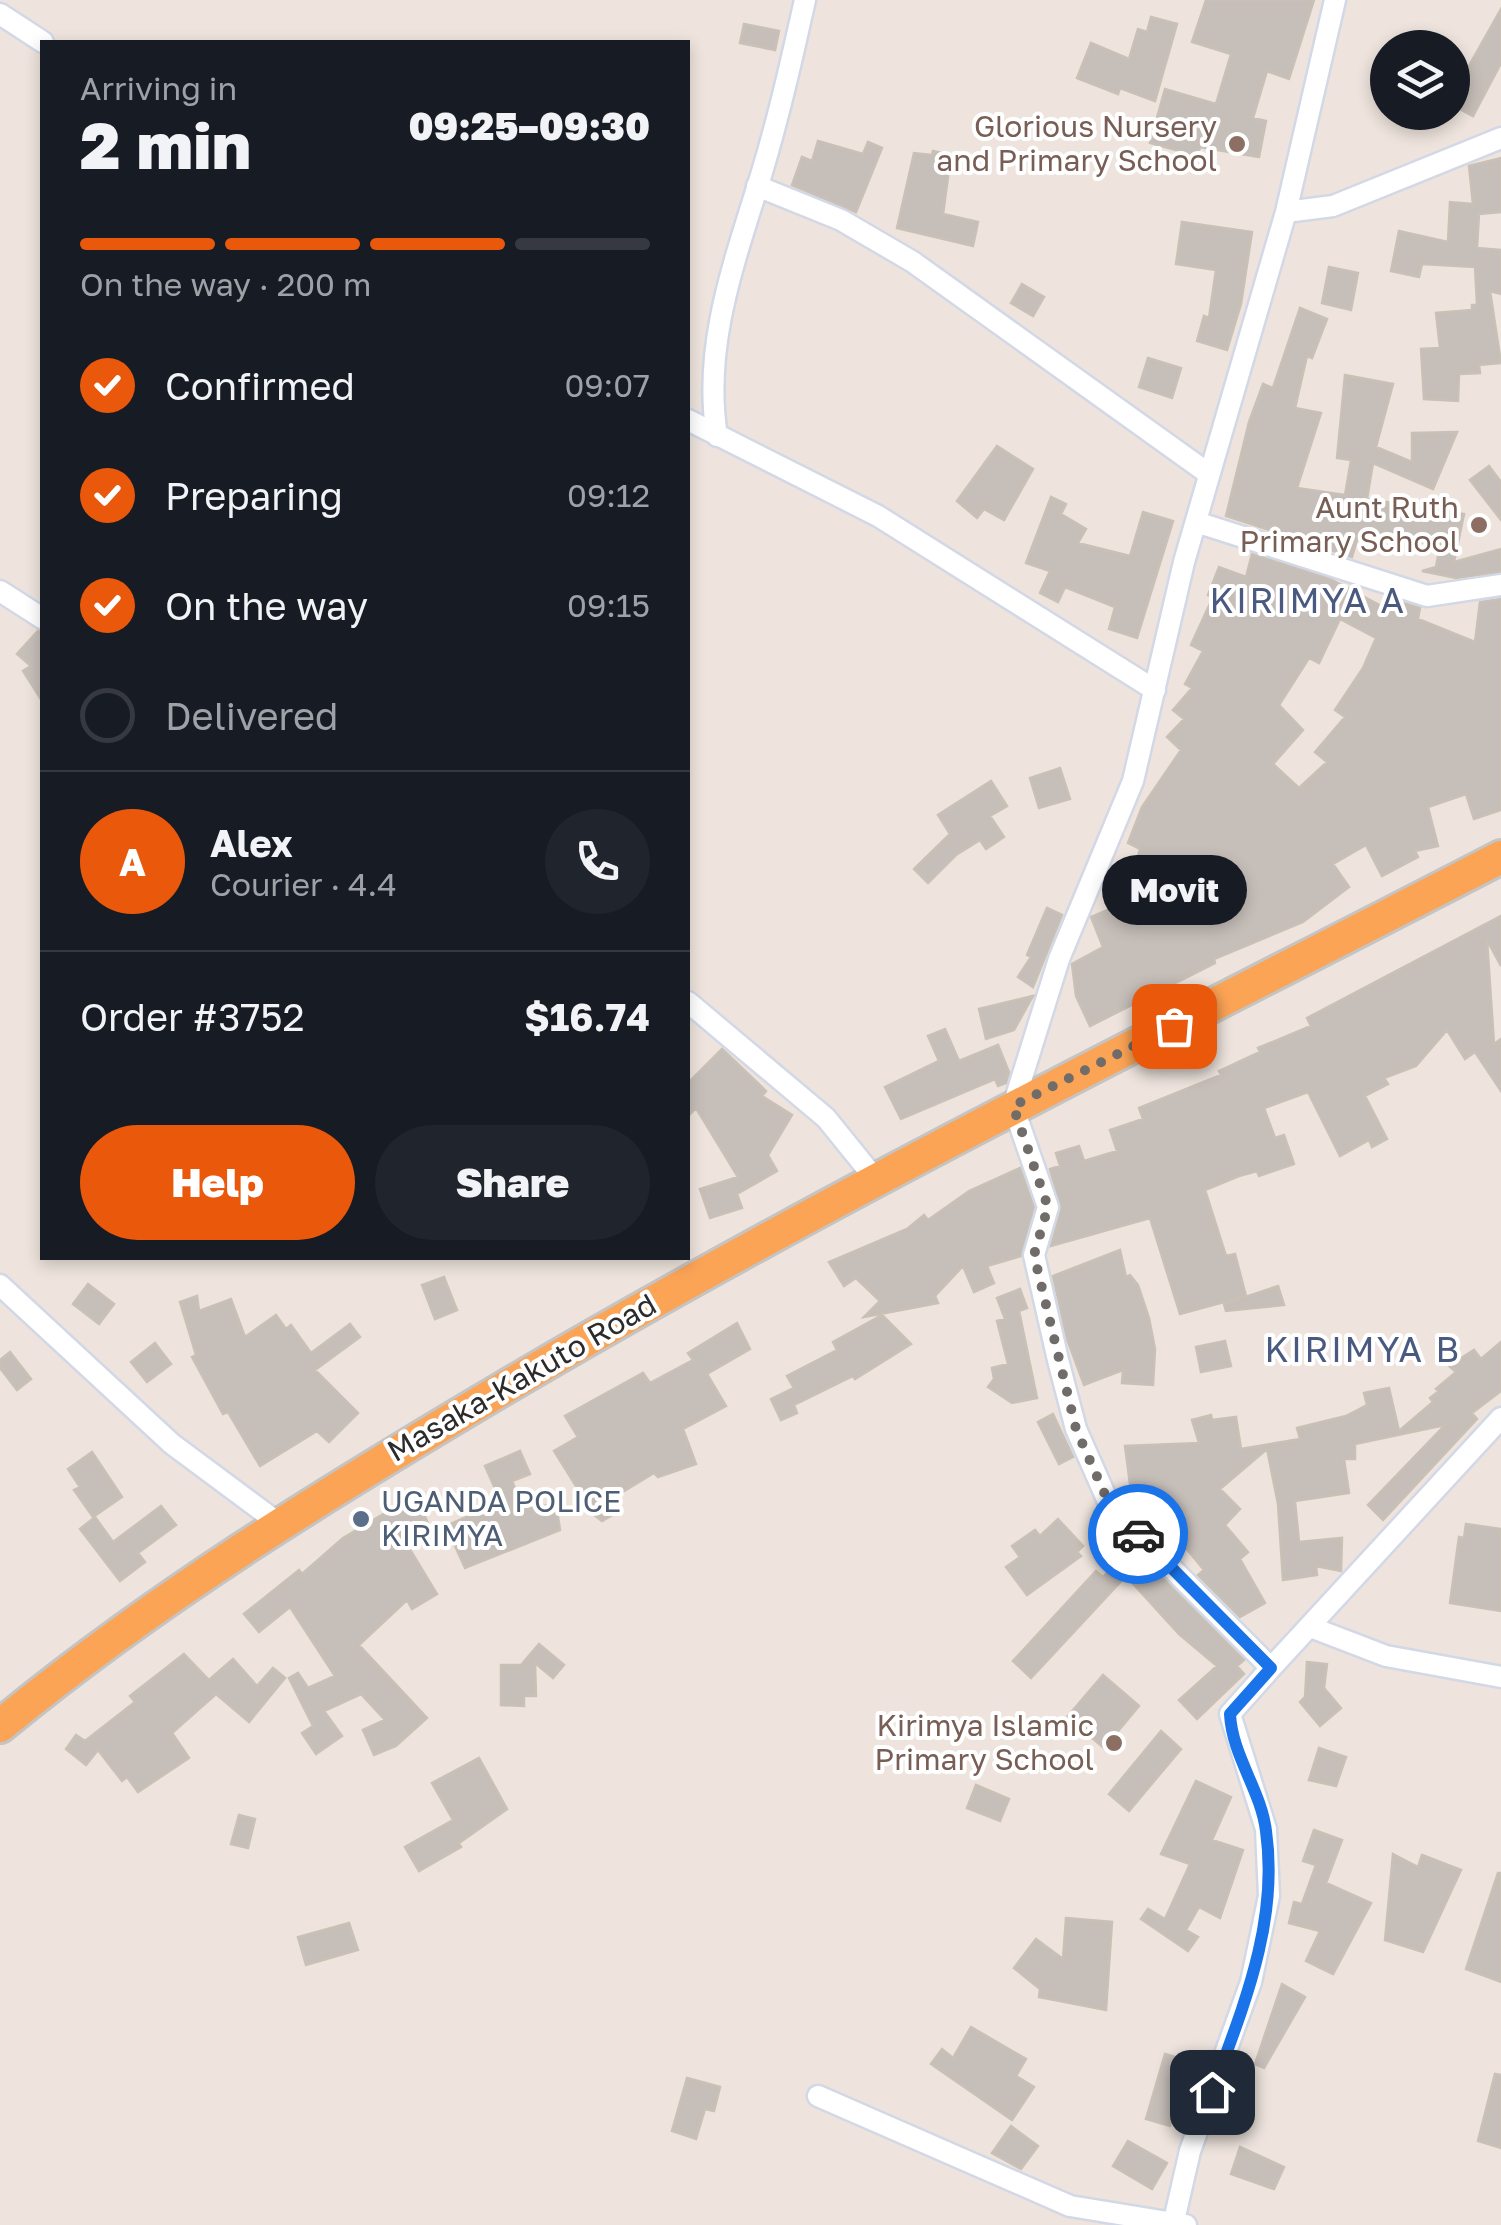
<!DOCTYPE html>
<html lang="en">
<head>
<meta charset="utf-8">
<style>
	body { margin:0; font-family:"Golos Text",sans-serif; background:#20242c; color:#f1f3f6; height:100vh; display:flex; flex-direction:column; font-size:38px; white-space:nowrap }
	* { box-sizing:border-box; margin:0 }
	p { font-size:32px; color:#9ea1a6 }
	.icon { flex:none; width:55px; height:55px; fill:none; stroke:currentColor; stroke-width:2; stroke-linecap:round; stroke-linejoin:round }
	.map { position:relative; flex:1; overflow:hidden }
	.drawer { position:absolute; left:40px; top:40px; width:650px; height:1220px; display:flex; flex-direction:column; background:#171b24; border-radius:0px; box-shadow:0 5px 15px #0003 }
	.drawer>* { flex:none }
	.buttons { position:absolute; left:1370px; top:30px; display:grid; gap:20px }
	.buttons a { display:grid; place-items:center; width:100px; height:100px; border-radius:50%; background:#171b24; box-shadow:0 5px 15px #0003; font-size:50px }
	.pin { position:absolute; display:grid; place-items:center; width:85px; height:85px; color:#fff; margin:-42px; border-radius:20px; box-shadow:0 5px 15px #0006 }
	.courier { position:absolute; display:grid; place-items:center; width:100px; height:100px; margin:-50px; border:8px solid #1a73e8; border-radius:50%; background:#fff; color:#222; box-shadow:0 2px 12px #0007 }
	.bubble { position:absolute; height:70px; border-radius:35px; background:#171b24; box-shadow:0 5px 15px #0003; font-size:32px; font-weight:800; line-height:70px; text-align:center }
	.summary em { font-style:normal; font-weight:800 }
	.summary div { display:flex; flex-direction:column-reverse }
	.summary { display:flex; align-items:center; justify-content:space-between; height:170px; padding:0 40px }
	h1 { font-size:65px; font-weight:800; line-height:75px }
	.bar { display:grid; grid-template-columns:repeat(4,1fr); gap:15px 10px; align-content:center; height:120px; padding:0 40px }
	.bar i { height:12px; border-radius:8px; background:#363941 }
	.bar .on { background:#ea580c }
	.bar p { grid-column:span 4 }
	.line { display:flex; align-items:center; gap:25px; padding:0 40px; border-top:2px solid #363941 }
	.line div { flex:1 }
	.round { display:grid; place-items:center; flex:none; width:105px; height:105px; border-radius:52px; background:#20242c }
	ol { padding:0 40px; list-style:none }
	li { display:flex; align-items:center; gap:30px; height:110px }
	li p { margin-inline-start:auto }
	li .icon { padding:10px; border-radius:50%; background:#ea580c; color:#fff; stroke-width:4 }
	li:last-child { color:#9ea1a6 }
	li i { width:55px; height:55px; border:5px solid #363941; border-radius:50% }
	.primary-button { display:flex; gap:20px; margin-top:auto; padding:20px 40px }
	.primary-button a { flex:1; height:115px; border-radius:60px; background:#ea580c; color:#fff; font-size:40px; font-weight:800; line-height:115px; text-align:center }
	.primary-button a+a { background:#20242c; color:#f1f3f6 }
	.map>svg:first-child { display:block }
	.building { fill:#c6beb9; stroke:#c9c0b6; stroke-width:2.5; fill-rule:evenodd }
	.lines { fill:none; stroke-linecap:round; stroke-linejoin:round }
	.minor-casing { stroke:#d2d8e5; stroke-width:25 }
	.trunk-casing { stroke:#c4c4c4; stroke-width:38 }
	.minor { stroke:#fff; stroke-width:20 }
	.trunk { stroke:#fca456; stroke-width:32 }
	.done { stroke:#6f6c69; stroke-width:10; stroke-dasharray:0 18 }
	.route { stroke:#1a73e8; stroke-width:12 }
	.education-dot { fill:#8d6e63; stroke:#fff; stroke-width:4 }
	.service-dot { fill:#5c6f8a; stroke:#fff; stroke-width:4 }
	.labels { text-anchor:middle; stroke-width:8; stroke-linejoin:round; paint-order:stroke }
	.education-label { font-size:30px; fill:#785e54; stroke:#fff; text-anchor:end }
	.street-label { font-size:30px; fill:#2b2b2b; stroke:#fff }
	.service-label { font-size:30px; fill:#4e5e75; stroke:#fff; text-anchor:start }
	.quarter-label { font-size:35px; letter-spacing:2.5px; fill:#49597f; stroke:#fff }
</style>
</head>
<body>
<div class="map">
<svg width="1501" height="2225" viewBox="0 0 1501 2225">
	<rect width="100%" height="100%" fill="#eee4dd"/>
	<path class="building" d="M 1206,0 L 1314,0 L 1289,79 L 1267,71 L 1253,118 L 1266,121 L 1259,157 L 1200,147 L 1197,156 L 1150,143 L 1165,89 L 1216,104 L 1231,54 L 1192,42 Z
		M 1501,9 L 1501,63 L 1473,116 L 1452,105 L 1452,96 Z
		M 1151,17 L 1177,24 L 1155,101 L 1120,88 L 1118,94 L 1077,78 L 1091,43 L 1129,59 L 1138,29 L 1147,32 Z
		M 744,24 L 779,31 L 775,50 L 740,43 Z
		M 818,141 L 863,154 L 868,142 L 882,148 L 856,212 L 792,185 L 802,157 L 812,161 Z
		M 933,151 L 951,155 L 943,214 L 978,222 L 973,246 L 897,228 L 914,153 L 932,155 Z
		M 1501,158 L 1501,212 L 1479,214 L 1477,248 L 1501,250 L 1501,294 L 1490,291 L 1501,363 L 1479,365 L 1480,373 L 1459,374 L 1458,401 L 1424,399 L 1421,349 L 1440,348 L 1436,313 L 1472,310 L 1472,305 L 1477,305 L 1475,267 L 1422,264 L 1419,277 L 1391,271 L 1399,231 L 1448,242 L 1450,202 L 1473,204 L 1469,166 Z
		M 1182,222 L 1252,232 L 1241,304 L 1227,350 L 1197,341 L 1204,316 L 1209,318 L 1216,270 L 1176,264 Z
		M 1329,267 L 1358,273 L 1351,310 L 1322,303 Z
		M 1022,284 L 1044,297 L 1033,316 L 1011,303 Z
		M 1300,308 L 1327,319 L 1312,358 L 1307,356 L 1295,408 L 1321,413 L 1297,488 L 1345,495 L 1351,460 L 1337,458 L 1345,375 L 1393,384 L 1376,447 L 1412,462 L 1412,433 L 1457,432 L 1433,489 L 1373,463 L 1367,499 L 1425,508 L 1421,517 L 1432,509 L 1464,514 L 1454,562 L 1501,549 L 1501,572 L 1456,578 L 1422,571 L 1436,567 L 1440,545 L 1359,533 L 1352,557 L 1226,516 L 1249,422 L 1263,384 L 1273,388 Z
		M 1148,358 L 1181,368 L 1172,398 L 1139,387 Z
		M 997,446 L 1033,469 L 1004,520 L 984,509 L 977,518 L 957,501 Z
		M 1489,466 L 1501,482 L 1501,520 L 1470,480 Z
		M 1051,497 L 1066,504 L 1061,514 L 1086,529 L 1078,543 L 1130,556 L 1143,512 L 1173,521 L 1137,638 L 1109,629 L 1115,607 L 1065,587 L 1058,602 L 1040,593 L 1050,571 L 1026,563 Z
		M 1252,554 L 1330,579 L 1389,610 L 1393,600 L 1420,608 L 1418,619 L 1475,642 L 1480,602 L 1501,599 L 1501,810 L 1474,819 L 1466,794 L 1428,807 L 1438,846 L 1415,851 L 1418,857 L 1382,876 L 1366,845 L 1333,864 L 1349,887 L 1303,922 L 1214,959 L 1215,963 L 1090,1026 L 1076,996 L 1072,964 L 1103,947 L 1091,917 L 1166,886 L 1132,877 L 1140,849 L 1128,843 L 1142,807 L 1181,750 L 1167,737 L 1184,719 L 1173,710 L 1192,688 L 1185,684 L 1203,651 L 1191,645 L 1213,597 L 1208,595 L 1219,567 L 1246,577 ZM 1340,619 L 1376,638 L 1363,668 L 1335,710 L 1345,717 L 1315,752 L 1327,762 L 1299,788 L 1273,764 L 1303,730 L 1279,705 L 1309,658 L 1319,663 Z
		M 38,631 L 42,632 L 42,701 L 23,671 L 31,666 L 17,654 Z
		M 1060,768 L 1070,799 L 1039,808 L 1030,778 Z
		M 991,781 L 1007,806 L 990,816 L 1004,837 L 986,849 L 980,840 L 956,855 L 928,883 L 914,869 L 950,834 L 938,815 Z
		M 1047,908 L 1062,915 L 1033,987 L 1018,977 L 1031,957 L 1027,955 Z
		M 1501,916 L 1501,966 L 1487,940 L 1494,1044 L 1501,1039 L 1501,1091 L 1475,1052 L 1465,1059 L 1447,1030 L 1416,1066 L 1384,1078 L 1388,1084 L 1365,1096 L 1387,1139 L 1372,1147 L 1369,1140 L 1340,1156 L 1308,1092 L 1264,1108 L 1275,1138 L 1284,1135 L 1294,1164 L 1259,1176 L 1257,1171 L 1239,1176 L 1205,1190 L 1226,1256 L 1235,1254 L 1246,1296 L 1180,1314 L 1150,1218 L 1051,1246 L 1061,1210 L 1050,1169 L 1060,1166 L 1056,1153 L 1079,1146 L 1084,1161 L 1117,1151 L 1110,1130 L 1143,1119 L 1139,1108 L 1221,1075 L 1219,1071 L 1260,1052 L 1258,1048 L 1311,1026 L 1307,1018 Z
		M 1033,996 L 1014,1030 L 986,1039 L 979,1009 Z
		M 945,1029 L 959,1061 L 998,1045 L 1009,1072 L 1006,1083 L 998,1086 L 995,1079 L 901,1119 L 885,1087 L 939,1061 L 928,1036 Z
		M 722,1049 L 766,1091 L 762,1096 L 792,1115 L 768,1155 L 777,1171 L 737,1194 L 742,1208 L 710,1218 L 700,1189 L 738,1177 L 696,1108 L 688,1116 L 688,1083 Z
		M 1020,1168 L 1034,1207 L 1021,1256 L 987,1266 L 994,1283 L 974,1292 L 963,1266 L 935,1296 L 938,1303 L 864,1317 L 880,1301 L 856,1278 L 844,1286 L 829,1262 L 907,1229 L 924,1215 L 928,1220 L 969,1191 Z
		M 1120,1250 L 1126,1277 L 1130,1275 L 1138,1285 L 1149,1318 L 1155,1349 L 1153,1385 L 1122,1383 L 1123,1370 L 1084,1385 L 1067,1339 L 1053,1276 Z
		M 444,1277 L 457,1310 L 435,1319 L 422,1285 Z
		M 88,1284 L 114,1304 L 99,1324 L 73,1304 Z
		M 1278,1286 L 1284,1305 L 1226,1311 L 1224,1304 Z
		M 1020,1289 L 1027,1308 L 1019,1311 L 1037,1398 L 1012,1403 L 988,1387 L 994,1379 L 992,1368 L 1008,1364 L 997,1321 L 1005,1319 L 997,1298 Z
		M 197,1296 L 199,1311 L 231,1299 L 245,1337 L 276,1315 L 286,1329 L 291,1325 L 311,1353 L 350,1324 L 360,1337 L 315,1370 L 358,1413 L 329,1442 L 317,1431 L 260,1466 L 228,1412 L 223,1414 L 192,1357 L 196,1355 L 180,1302 Z
		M 882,1315 L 911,1344 L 855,1379 L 853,1376 L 794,1405 L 797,1413 L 781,1420 L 771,1399 L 794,1388 L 787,1376 L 837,1350 L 833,1342 Z
		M 737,1323 L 750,1349 L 707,1374 L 726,1406 L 683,1429 L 696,1464 L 658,1477 L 654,1473 L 606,1502 L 614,1514 L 602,1521 L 594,1515 L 554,1451 L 578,1437 L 565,1416 L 643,1373 L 650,1383 L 693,1360 L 688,1353 Z
		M 1225,1341 L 1231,1366 L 1201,1372 L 1196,1347 Z
		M 1501,1342 L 1501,1391 L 1472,1413 L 1477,1419 L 1383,1520 L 1368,1505 L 1445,1425 L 1355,1444 L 1355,1459 L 1344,1459 L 1349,1493 L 1295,1501 L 1299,1542 L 1342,1538 L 1341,1571 L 1316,1566 L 1317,1575 L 1283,1580 L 1278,1504 L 1267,1449 L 1220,1489 L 1240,1509 L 1225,1525 L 1248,1552 L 1240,1559 L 1265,1603 L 1240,1617 L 1198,1575 L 1204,1570 L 1176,1536 L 1160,1537 L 1143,1520 L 1140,1484 L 1130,1484 L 1125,1446 L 1199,1443 L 1192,1420 L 1211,1415 L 1212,1420 L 1236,1417 L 1241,1449 L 1300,1439 L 1297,1428 L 1346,1416 L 1367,1405 L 1364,1393 L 1389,1388 L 1399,1431 L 1433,1402 L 1430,1398 L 1439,1391 L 1436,1389 L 1456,1372 L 1449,1366 L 1474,1350 L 1481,1359 Z
		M 155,1343 L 171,1364 L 147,1382 L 131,1362 Z
		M 10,1352 L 31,1379 L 17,1390 L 0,1368 L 0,1360 Z
		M 1053,1414 L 1073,1457 L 1059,1464 L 1038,1422 Z
		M 520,1451 L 530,1474 L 512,1481 L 524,1509 L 556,1504 L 560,1530 L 465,1568 L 446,1526 L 501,1502 L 485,1466 Z
		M 92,1452 L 122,1497 L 93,1517 L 74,1490 L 80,1487 L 68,1469 Z
		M 418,1500 L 429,1526 L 403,1538 L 437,1594 L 412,1609 L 407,1600 L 359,1645 L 427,1718 L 396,1746 L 374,1755 L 363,1730 L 385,1720 L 361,1694 L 324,1711 L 342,1736 L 316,1754 L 302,1733 L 313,1726 L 289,1678 L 298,1673 L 308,1688 L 335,1676 L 290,1607 L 259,1632 L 244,1614 L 299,1570 L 302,1574 L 343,1538 L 387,1512 Z
		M 161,1506 L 176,1525 L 138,1553 L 145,1562 L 120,1581 L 80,1529 L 95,1517 L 113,1542 Z
		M 1058,1519 L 1083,1546 L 1077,1552 L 1081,1556 L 1027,1595 L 1006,1567 L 1020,1557 L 1012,1546 L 1035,1530 L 1040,1536 Z
		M 1466,1524 L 1501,1529 L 1501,1611 L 1450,1603 L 1459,1537 L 1464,1538 Z
		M 1132,1547 L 1244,1660 L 1237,1666 L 1244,1674 L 1197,1719 L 1179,1700 L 1217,1666 L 1179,1634 L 1126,1576 L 1031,1678 L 1013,1661 L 1096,1571 L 1103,1577 Z
		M 539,1644 L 564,1665 L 553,1678 L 535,1663 L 536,1696 L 524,1696 L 524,1706 L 501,1705 L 501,1665 L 521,1665 Z
		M 184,1654 L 209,1680 L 233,1659 L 257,1686 L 273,1668 L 285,1678 L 249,1722 L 216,1694 L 172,1733 L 189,1758 L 138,1792 L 127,1777 L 122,1781 L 98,1750 L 86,1765 L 66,1749 L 76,1735 L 85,1741 L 135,1702 L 130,1696 Z
		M 1307,1662 L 1327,1664 L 1324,1688 L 1341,1708 L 1320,1726 L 1300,1702 L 1305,1697 Z
		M 1103,1675 L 1139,1706 L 1104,1748 L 1067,1717 Z
		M 1161,1731 L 1181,1749 L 1129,1811 L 1109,1794 Z
		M 1319,1748 L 1346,1757 L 1336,1786 L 1309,1780 Z
		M 479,1758 L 507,1809 L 459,1843 L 461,1847 L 419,1871 L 405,1847 L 453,1820 L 432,1783 Z
		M 1196,1781 L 1231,1797 L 1212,1840 L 1243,1850 L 1220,1918 L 1199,1907 L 1186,1930 L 1198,1937 L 1188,1951 L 1141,1919 L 1148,1909 L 1165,1919 L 1190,1864 L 1161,1854 Z
		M 976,1785 L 1009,1799 L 1000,1821 L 967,1808 Z
		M 239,1815 L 255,1819 L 248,1848 L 231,1844 Z
		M 1314,1830 L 1342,1840 L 1326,1883 L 1371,1903 L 1333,1974 L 1306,1961 L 1320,1931 L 1289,1923 L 1294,1902 L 1302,1904 L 1316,1865 L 1303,1861 Z
		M 1393,1854 L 1418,1867 L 1422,1855 L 1461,1870 L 1423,1952 L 1385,1940 Z
		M 1498,1873 L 1501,1873 L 1501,1982 L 1466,1969 Z
		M 1066,1918 L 1112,1922 L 1106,2010 L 1039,1997 L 1040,1989 L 1014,1968 L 1036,1939 L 1063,1959 Z
		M 349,1923 L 358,1950 L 306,1965 L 298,1937 Z
		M 1282,1984 L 1305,1997 L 1264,2068 L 1255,2064 Z
		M 971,2027 L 1026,2059 L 1016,2076 L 1034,2087 L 1012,2120 L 931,2064 L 942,2049 L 953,2058 Z
		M 1165,2054 L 1189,2061 L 1170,2126 L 1146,2119 Z
		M 1495,2074 L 1501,2075 L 1501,2148 L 1478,2141 Z
		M 687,2078 L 720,2087 L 714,2111 L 705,2109 L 696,2139 L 672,2131 Z
		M 1011,2126 L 1038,2146 L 1021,2169 L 992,2153 Z
		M 1128,2141 L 1167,2163 L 1152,2189 L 1113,2166 Z
		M 1240,2147 L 1284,2167 L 1274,2189 L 1231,2174 Z"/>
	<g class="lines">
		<defs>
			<path id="minor" d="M 0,14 L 43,42
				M 757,186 L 841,220 L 913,262 L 1209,474
				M 1286,212 L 1333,206 L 1501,138
				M 688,420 L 878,516 L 1155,690
				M 717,436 C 702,344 736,258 762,172 C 779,116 792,58 805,0
				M 1196,522 L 1427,596 L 1501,585
				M 0,591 L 42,618
				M 688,1002 L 826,1118 L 877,1181
				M 0,1285 L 172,1444 L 277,1522
				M 1313,1628 L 1386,1656 L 1501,1677
				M 1271,1668 L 1501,1418
				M 818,2096 L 1070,2206 L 1186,2225
				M 1173,2225 L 1190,2151 L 1251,1982 L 1269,1896 L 1266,1829 L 1230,1714 L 1271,1668 L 1110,1506 L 1076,1429 L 1058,1360 L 1034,1255 L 1048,1207 L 1013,1106 L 1059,959 L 1133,781 L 1184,562 L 1286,212 L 1335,0"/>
			<path id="trunk" d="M 0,1726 C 155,1598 327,1493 499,1391 C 825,1198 1165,1031 1501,857"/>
		</defs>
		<use href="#minor" class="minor-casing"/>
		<use href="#trunk" class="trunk-casing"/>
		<use href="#minor" class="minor"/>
		<use href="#trunk" class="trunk"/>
	</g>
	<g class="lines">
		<path class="done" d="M 1138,1534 L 1110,1506 L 1076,1429 L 1034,1255 L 1048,1207 L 1013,1106 L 1174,1026"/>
		<path class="route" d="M 1138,1534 L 1271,1668 L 1230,1714 C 1232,1756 1261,1790 1266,1831 C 1279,1923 1243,2007 1212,2092"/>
	</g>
	<g class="education-dot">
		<circle cx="1237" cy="144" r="10"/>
		<circle cx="1479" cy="525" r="10"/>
		<circle cx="1114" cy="1743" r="10"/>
	</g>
	<circle class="service-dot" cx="361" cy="1519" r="10"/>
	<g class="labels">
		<g class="education-label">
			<text x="1217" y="137">Glorious Nursery<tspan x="1217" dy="34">and Primary School</tspan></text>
			<text x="1459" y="518">Aunt Ruth<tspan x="1459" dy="34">Primary School</tspan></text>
			<text x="1094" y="1736">Kirimya Islamic<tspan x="1094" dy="34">Primary School</tspan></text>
		</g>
		<g class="street-label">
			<text transform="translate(522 1378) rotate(-30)" y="10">Masaka-Kakuto Road</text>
		</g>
		<g class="service-label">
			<text x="381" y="1512">UGANDA POLICE<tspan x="381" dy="34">KIRIMYA</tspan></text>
		</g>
		<g class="quarter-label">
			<text x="1308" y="613">KIRIMYA A</text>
			<text x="1363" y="1362">KIRIMYA B</text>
		</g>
	</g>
</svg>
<div class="buttons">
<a><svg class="icon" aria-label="layers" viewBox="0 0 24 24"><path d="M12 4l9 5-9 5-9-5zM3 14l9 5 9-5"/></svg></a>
</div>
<div class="pin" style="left:1174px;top:1026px;background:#ea580c"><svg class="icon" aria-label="bag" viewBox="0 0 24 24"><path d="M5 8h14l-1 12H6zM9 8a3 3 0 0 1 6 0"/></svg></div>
<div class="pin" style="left:1212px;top:2092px;background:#1f2937"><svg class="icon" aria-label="home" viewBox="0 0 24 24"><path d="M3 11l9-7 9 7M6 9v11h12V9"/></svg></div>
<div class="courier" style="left:1138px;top:1534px"><svg class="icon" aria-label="car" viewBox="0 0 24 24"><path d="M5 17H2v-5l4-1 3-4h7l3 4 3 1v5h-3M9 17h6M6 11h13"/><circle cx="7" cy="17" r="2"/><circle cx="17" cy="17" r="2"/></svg></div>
<div class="bubble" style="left:1102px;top:855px;width:145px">Movit</div>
<section class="drawer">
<div class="summary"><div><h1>2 min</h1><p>Arriving in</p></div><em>09:25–09:30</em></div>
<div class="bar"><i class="on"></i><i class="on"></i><i class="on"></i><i></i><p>On the way · 200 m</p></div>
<ol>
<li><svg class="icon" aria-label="check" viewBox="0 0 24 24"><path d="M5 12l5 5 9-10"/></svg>Confirmed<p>09:07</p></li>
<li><svg class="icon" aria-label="check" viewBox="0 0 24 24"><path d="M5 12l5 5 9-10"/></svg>Preparing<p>09:12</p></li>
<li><svg class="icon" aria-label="check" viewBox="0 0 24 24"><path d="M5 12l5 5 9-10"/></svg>On the way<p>09:15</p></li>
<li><i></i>Delivered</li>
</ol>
<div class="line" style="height:180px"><b class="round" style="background:#ea580c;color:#fff">A</b><div><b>Alex</b><p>Courier · 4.4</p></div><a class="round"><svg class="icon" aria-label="phone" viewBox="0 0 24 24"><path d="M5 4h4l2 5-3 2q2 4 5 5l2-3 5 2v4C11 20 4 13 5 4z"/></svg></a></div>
<div class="line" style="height:130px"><div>Order #3752</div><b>$16.74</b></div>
<div class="primary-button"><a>Help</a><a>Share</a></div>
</section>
</div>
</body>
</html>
